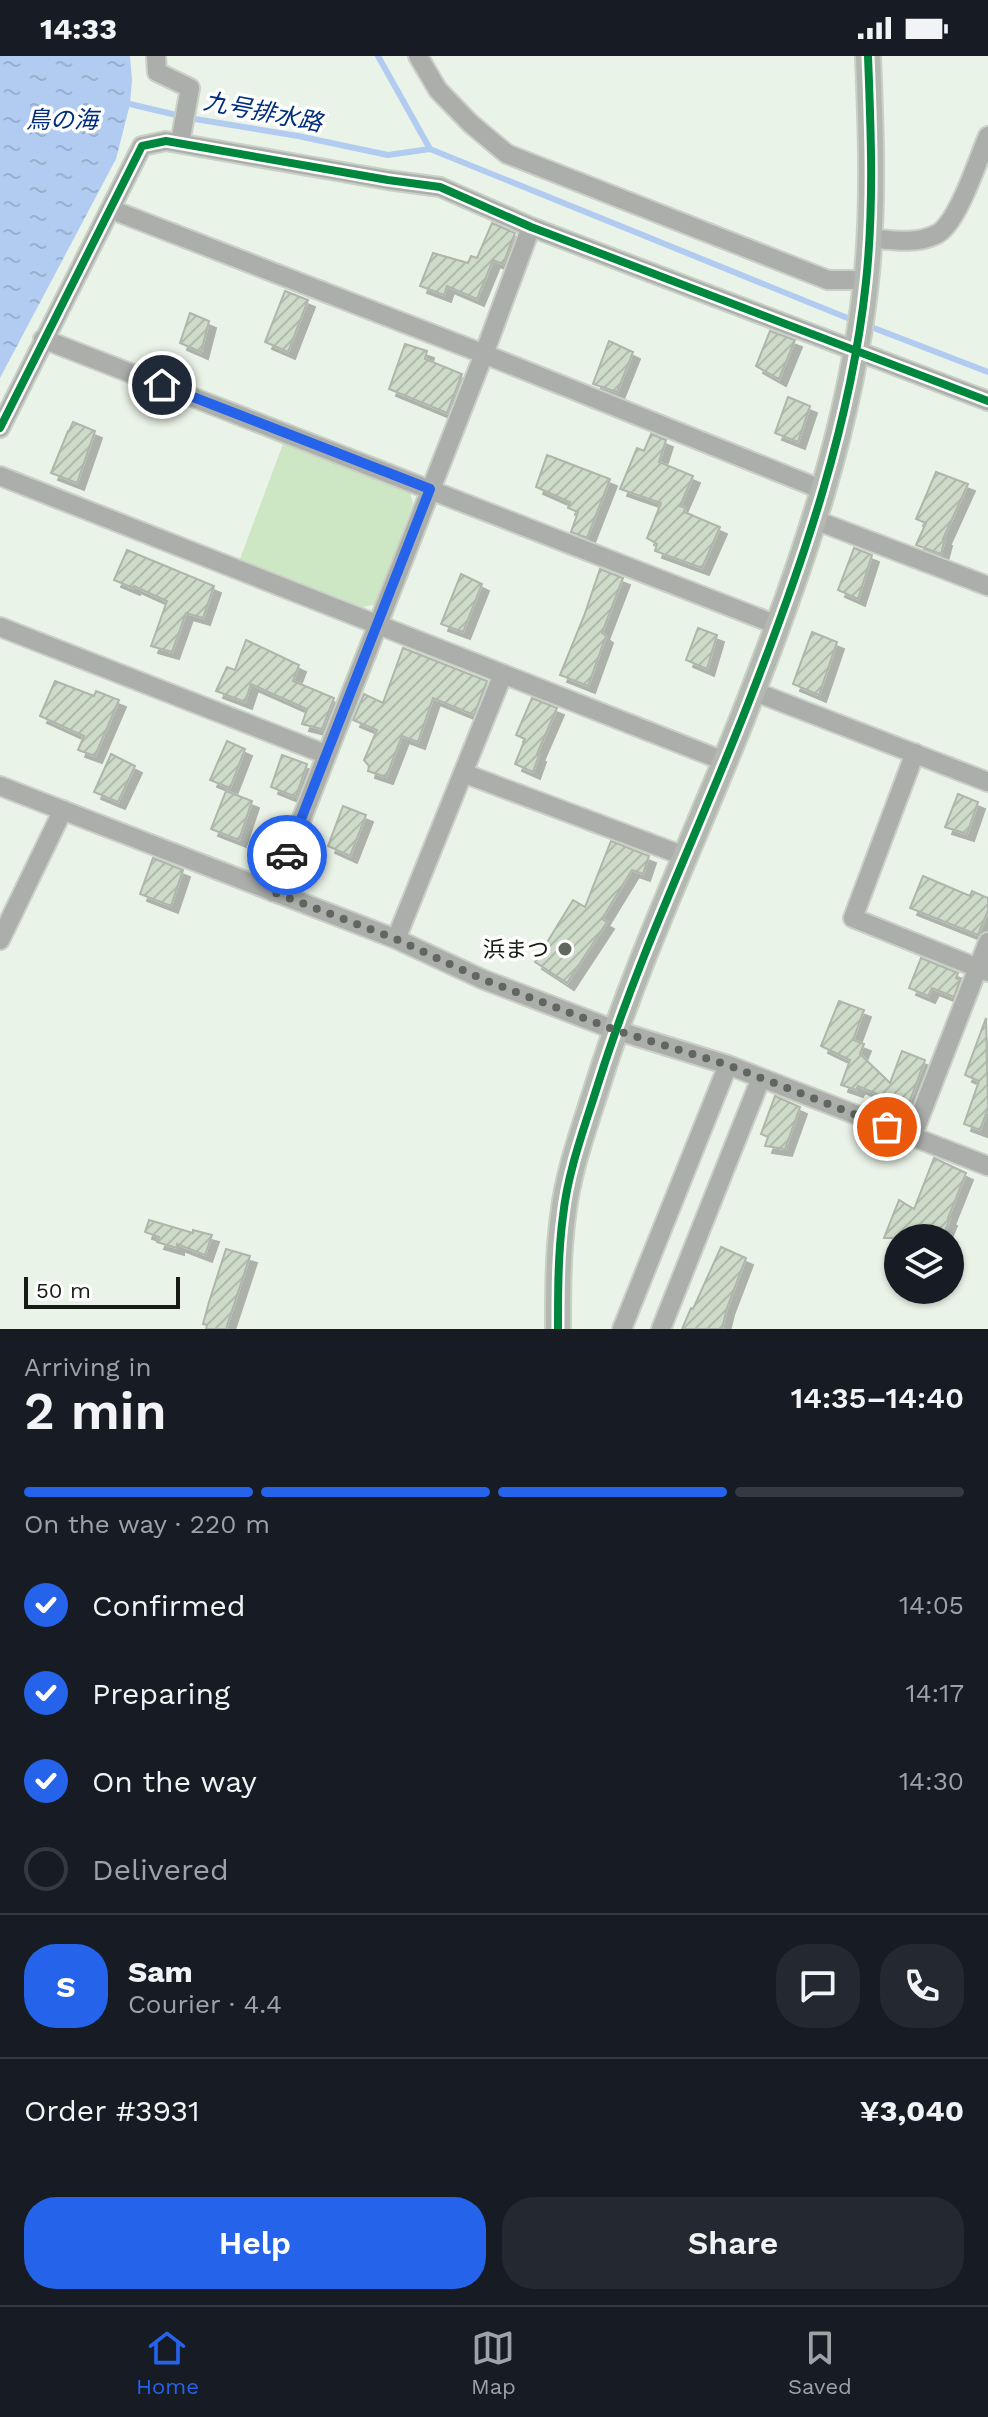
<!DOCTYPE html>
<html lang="en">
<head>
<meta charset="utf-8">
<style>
	body { margin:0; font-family:"Work Sans","Noto Sans JP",sans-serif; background:#242831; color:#f1f3f6; height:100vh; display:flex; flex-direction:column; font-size:30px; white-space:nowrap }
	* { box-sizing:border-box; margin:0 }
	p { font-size:26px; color:#9ea1a6 }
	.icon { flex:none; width:44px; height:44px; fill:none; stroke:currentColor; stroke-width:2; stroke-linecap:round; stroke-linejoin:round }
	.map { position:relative; height:1273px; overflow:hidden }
	.details { display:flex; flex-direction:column; background:#171b24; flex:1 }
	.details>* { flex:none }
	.tools { position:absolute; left:884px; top:1168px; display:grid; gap:16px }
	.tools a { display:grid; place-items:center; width:80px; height:80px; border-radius:50%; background:#171b24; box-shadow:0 2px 6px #0004; font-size:40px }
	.scale { position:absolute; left:24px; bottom:20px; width:156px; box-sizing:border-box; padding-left:8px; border:4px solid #161c14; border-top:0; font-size:22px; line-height:28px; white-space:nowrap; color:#161c14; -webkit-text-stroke:6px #fff; paint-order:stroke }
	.pin { position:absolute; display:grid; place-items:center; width:68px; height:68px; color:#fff; margin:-34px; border:4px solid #fff; border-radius:50%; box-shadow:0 2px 8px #0007 }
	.courier { position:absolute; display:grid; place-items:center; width:80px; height:80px; margin:-40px; border:6px solid #2563eb; border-radius:50%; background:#fff; color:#222; box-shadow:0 2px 10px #0007 }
	.headline em { font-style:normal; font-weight:600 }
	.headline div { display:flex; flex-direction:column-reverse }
	.headline { display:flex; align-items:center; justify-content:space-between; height:136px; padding:0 24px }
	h1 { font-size:52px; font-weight:600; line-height:60px }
	.bar { display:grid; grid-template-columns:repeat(4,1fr); gap:12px 8px; align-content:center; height:96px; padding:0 24px }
	.bar i { height:10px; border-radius:6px; background:#363941 }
	.bar .active { background:#2563eb }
	.bar p { grid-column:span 4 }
	.line { display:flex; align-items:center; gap:20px; padding:0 24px; border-top:2px solid #363941 }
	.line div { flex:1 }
	.round { display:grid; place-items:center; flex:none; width:84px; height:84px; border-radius:32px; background:#242831 }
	ol { padding:0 24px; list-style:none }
	li { display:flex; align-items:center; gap:24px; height:88px }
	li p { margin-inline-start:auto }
	li .icon { padding:8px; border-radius:50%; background:#2563eb; color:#fff; stroke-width:4 }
	li:last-child { color:#9ea1a6 }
	li i { width:44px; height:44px; border:4px solid #363941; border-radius:50% }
	.action { display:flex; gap:16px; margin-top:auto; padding:16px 24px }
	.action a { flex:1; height:92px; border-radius:32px; background:#2563eb; color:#fff; font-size:32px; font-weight:600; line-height:92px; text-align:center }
	.action a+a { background:#242831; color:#f1f3f6 }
	.status { display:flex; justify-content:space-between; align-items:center; height:56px; padding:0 40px; background:#171b24; direction:ltr }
	.status svg { height:22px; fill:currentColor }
	.tabs { display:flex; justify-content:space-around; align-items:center; height:112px; border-top:2px solid #363941; background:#171b24; font-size:22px; color:#9ea1a6 }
	.tabs a { display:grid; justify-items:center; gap:4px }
	.tabs .active { color:#2563eb }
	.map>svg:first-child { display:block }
	.green { fill:#cde6c3 }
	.water { fill:url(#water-ripples) }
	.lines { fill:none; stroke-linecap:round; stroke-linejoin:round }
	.stream { stroke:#b2ccf1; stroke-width:6 }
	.building { fill:url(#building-hatch); stroke:#aeb5ac; stroke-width:2; filter:url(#shadow) }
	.street-casing { stroke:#c9d0c6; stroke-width:22 }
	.secondary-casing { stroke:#c9d0c6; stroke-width:28 }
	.street { stroke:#abaeaa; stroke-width:18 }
	.secondary { stroke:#b3b8b1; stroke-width:24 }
	.cycleway-casing { stroke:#fff; stroke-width:13 }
	.cycleway { stroke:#00873e; stroke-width:8 }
	.done { stroke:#60675e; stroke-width:8; stroke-dasharray:0 14.4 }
	.route { stroke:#2563eb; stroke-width:10 }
	.poi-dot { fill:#60675e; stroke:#fff; stroke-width:3 }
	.labels { text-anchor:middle; stroke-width:7; stroke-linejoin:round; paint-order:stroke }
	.poi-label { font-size:22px; fill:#161c14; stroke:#fff; text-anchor:end }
	.water-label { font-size:24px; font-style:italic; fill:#002e7d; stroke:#fff }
</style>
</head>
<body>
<div class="status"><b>14:33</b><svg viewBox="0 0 49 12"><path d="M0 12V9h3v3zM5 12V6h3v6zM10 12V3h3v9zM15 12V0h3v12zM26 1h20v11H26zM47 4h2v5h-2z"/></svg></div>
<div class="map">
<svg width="988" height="1273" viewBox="0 0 988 1273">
	<defs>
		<pattern id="water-ripples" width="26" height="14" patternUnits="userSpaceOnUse" patternTransform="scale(2)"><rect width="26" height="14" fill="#b2ccf1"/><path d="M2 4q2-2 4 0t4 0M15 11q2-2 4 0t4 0" fill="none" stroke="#98afce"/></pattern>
		<pattern id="building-hatch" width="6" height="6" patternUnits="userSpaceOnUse" patternTransform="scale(2)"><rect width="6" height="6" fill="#cddbc8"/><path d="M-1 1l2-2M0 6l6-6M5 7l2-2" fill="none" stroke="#afbbab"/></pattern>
		<filter id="shadow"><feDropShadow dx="7" dy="7" stdDeviation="0" flood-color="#0004"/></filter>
	</defs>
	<rect width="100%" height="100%" fill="#eaf3e7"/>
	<path class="green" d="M 283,388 L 410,437 L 413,447 L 377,548 L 362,551 L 240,503 Z"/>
	<path class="water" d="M 0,0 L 130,0 L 132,24 L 130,48 L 116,103 L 0,322 Z"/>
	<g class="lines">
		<path class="stream" d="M 378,0 L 430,93
			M 122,49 L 130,48 L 189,62 L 298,80 L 388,99 L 430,93 L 855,265
			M 866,269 L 988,316"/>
	</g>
	<path class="building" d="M 492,167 L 515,177 L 503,208 L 493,204 L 477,243 L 447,230 L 444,239 L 420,230 L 433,197 L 468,207 L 471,200 L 477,202 Z
		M 285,235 L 308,244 L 288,296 L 265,286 Z
		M 190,257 L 209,265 L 201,296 L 180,287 Z
		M 770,275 L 795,284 L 779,323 L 756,310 Z
		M 609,285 L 633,296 L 617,336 L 593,328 Z
		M 405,288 L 427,295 L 425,303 L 462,318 L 447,357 L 389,333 Z
		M 788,341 L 810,350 L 798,386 L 775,377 Z
		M 73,366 L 95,375 L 77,427 L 51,417 L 68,375 L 69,375 Z
		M 651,378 L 666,384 L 659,406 L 693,420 L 680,450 L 685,452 L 684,456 L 720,471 L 702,512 L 655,495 L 657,488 L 647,482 L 661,447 L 620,433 L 637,392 L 644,395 Z
		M 547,399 L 610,423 L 587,482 L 571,476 L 578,456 L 568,452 L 570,446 L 536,431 Z
		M 936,416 L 968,428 L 943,483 L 945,483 L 941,498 L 916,489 L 926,467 L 916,463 Z
		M 854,492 L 872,499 L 858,543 L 838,534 Z
		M 127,494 L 214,530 L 203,562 L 186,557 L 172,596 L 151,590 L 167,545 L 134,530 L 133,532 L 114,524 Z
		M 600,513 L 623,522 L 602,577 L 606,580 L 588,630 L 560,619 L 584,560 Z
		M 461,518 L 482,528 L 463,576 L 441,568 Z
		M 698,572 L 717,579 L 707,613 L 686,604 Z
		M 812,576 L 837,586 L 819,639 L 793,628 Z
		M 246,584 L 299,609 L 293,625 L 334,642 L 322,673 L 302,668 L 307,653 L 251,628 L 245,646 L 216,635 L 227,611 L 235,614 Z
		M 403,592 L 487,625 L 474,659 L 433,642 L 418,686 L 402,680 L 386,721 L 368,715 L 369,710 L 364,704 L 377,674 L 353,664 L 364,638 L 383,647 Z
		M 55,625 L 94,640 L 96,635 L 119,644 L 95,700 L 78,694 L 84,680 L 40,660 Z
		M 532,642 L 557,652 L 537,698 L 539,699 L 533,716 L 515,708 L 525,683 L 516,679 Z
		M 227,685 L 245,693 L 230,732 L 210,724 Z
		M 111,698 L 135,710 L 118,746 L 94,736 Z
		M 282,699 L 307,708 L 296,741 L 271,731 Z
		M 226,735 L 252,745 L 239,784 L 211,773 Z
		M 958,738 L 978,746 L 967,778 L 945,771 Z
		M 343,750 L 366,759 L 350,800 L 328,790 Z
		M 611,785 L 649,800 L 643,818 L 632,814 L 602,863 L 607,866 L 567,927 L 535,906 L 573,844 L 585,851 Z
		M 153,802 L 183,814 L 171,850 L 140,838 Z
		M 923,820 L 970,840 L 972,835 L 988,842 L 988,854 L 978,879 L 910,852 Z
		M 921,902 L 958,917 L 956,922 L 960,924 L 954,941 L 932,932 L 928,940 L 909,932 Z
		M 839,945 L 864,954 L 853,984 L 864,988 L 860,998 L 890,1027 L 902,995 L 925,1004 L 909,1047 L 912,1049 L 910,1052 L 858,1030 L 856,1034 L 841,1029 L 850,1004 L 821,990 Z
		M 986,962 L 988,1052 L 980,1074 L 964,1068 L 979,1025 L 965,1019 Z
		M 775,1040 L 800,1051 L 785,1093 L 765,1090 L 768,1081 L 761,1078 Z
		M 934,1102 L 966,1117 L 948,1162 L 950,1163 L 942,1182 L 884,1182 L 899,1144 L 914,1153 Z
		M 149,1164 L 193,1177 L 193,1174 L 212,1179 L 205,1199 L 177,1188 L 177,1192 L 157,1186 L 159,1181 L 145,1176 Z
		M 721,1191 L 746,1202 L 727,1252 L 722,1273 L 682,1273 L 691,1252 L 693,1253 Z
		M 226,1193 L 250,1200 L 226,1273 L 206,1273 L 207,1269 L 203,1268 L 209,1246 Z"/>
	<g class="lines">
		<defs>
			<path id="street" d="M 156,0 L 157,16 L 190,32 L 180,87
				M 418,0 L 438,34 L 470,67 L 507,98 L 828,224 L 866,224
				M 110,153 L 484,298 L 823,434
				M 869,182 C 890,184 917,189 937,178 C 958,167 978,103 988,80
				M 43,283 L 777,569
				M 0,372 L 142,90 L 166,85 L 388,124 L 440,131 L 531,171 L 988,345
				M 0,420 L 724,705
				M 815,464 L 988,530
				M 0,571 L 325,698
				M 753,635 L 988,726
				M 915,697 L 853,862 L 988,916
				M 463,717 L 684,800
				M 0,730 L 396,883 L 482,923 L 615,974 L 728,1009 L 988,1110
				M 273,836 L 484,298 L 531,171
				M 396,883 L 503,618
				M 0,884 L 63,754
				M 912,1081 L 988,886
				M 622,1273 L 728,1009
				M 661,1273 L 761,1022"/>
			<path id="secondary" d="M 558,1273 C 558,1235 558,1197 563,1160 C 568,1114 585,1070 599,1025 C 641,892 703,766 753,635 C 804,504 851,367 866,226 C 874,151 871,75 868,0"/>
		</defs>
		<use href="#street" class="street-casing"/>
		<use href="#secondary" class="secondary-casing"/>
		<use href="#street" class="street"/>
		<use href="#secondary" class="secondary"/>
		<defs>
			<path id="cycleway" d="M 0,372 L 142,90 L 166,85 L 388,124 L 440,131 L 531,171 L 988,345
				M 558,1273 C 558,1235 558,1197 563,1160 C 568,1114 585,1070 599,1025 C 641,892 703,766 753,635 C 804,504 851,367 866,226 C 874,151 871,75 868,0"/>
		</defs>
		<use href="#cycleway" class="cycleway-casing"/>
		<use href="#cycleway" class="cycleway"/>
	</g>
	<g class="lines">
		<path class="done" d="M 287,799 L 273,836 L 396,883 L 482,923 L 615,974 L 728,1009 L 887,1071"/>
		<path class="route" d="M 162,329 L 430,433 L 287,799"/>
	</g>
	<circle class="poi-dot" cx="565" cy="893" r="8"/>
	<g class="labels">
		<g class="poi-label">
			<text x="549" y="901">浜まつ</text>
		</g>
		<g class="water-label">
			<text transform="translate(263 56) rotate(11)" y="8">九号排水路</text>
			<text x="62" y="72">鳥の海</text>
		</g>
	</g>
</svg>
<div class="tools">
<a><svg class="icon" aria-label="layers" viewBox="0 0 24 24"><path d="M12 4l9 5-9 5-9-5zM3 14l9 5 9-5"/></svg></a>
</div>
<div class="scale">50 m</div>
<div class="pin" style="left:887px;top:1071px;background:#ea580c"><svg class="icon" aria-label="bag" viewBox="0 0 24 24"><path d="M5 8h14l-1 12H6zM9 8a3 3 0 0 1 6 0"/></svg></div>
<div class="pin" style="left:162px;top:329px;background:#1f2937"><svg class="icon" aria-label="home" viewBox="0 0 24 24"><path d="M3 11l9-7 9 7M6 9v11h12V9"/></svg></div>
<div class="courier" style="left:287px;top:799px"><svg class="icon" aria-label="car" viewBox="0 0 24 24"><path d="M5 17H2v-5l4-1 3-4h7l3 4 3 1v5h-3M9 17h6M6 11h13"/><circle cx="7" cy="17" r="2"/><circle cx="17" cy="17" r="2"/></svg></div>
</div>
<section class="details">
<div class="headline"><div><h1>2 min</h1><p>Arriving in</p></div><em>14:35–14:40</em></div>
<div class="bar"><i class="active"></i><i class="active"></i><i class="active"></i><i></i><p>On the way · 220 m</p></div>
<ol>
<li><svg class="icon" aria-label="check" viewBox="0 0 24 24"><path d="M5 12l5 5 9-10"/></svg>Confirmed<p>14:05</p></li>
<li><svg class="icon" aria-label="check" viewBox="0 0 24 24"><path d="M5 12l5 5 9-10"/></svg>Preparing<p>14:17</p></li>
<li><svg class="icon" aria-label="check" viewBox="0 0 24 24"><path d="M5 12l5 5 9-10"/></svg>On the way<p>14:30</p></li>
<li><i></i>Delivered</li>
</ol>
<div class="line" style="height:144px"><b class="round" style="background:#2563eb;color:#fff">S</b><div><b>Sam</b><p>Courier · 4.4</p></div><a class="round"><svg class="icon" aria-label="chat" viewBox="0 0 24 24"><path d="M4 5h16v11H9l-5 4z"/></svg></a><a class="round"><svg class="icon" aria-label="phone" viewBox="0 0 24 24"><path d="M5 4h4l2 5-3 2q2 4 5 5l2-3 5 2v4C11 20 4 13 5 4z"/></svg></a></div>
<div class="line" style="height:104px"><div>Order #3931</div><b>¥3,040</b></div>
<div class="action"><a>Help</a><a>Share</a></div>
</section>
<nav class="tabs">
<a class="active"><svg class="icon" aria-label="home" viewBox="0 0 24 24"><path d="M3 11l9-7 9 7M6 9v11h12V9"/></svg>Home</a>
<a><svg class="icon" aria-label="map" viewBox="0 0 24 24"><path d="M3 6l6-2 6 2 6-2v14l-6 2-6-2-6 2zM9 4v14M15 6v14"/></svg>Map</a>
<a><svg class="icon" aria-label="saved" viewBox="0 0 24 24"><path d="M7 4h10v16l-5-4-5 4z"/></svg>Saved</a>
</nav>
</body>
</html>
